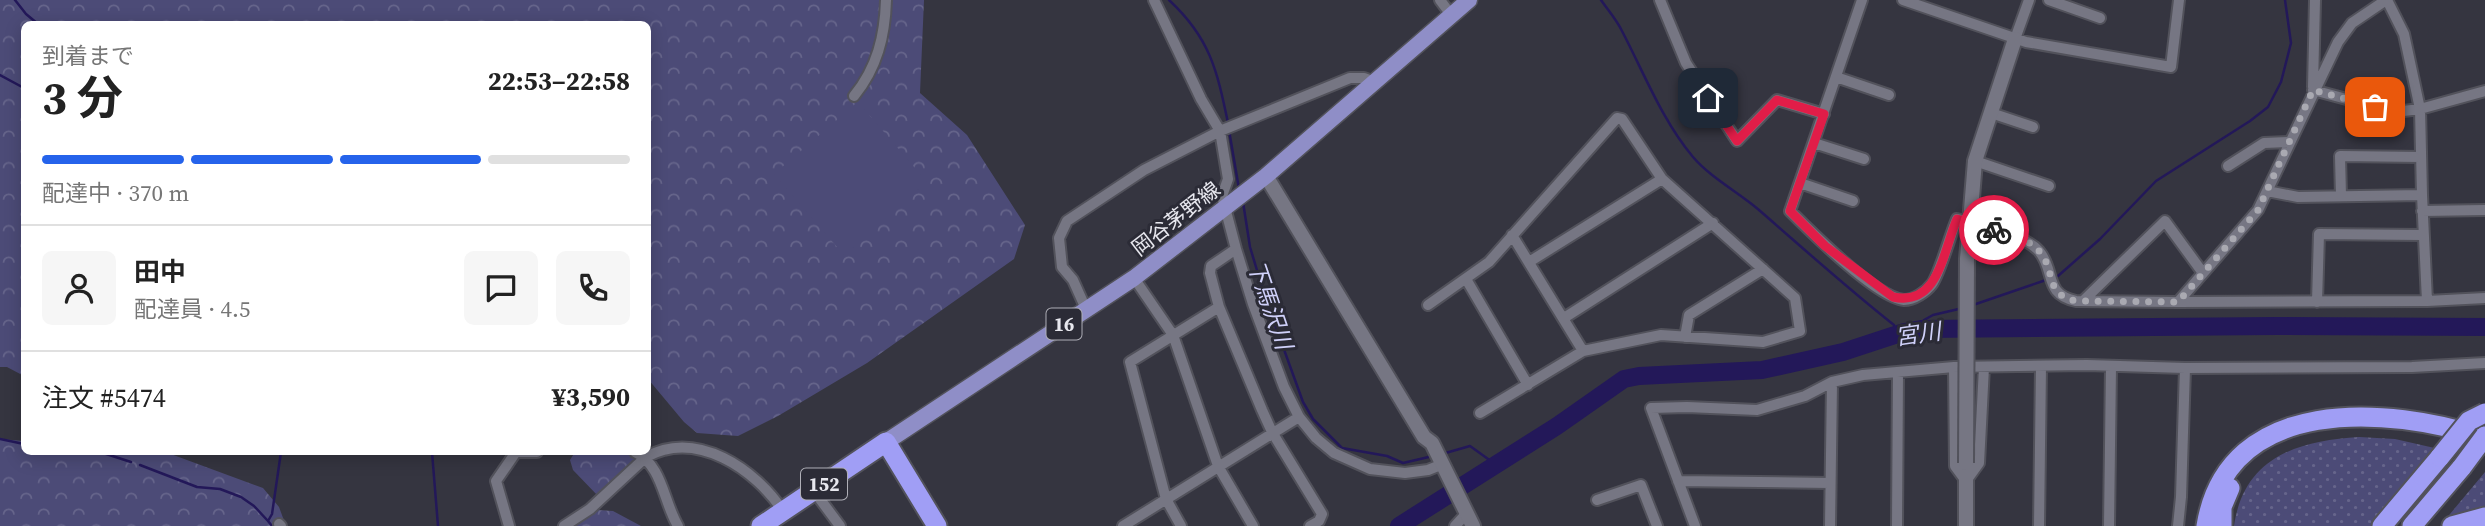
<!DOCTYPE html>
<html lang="ja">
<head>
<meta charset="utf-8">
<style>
	body { margin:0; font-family:"Source Serif 4","Noto Sans JP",serif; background:#f6f6f6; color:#222; height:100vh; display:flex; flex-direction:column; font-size:26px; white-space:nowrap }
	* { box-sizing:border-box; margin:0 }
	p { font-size:23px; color:#767676 }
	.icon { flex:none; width:38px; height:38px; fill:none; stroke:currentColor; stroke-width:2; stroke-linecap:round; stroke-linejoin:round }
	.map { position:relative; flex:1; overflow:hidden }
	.sheet { position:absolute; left:21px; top:21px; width:630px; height:434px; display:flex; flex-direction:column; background:#fff; border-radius:10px; box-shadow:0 4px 18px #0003 }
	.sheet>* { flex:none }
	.pin { position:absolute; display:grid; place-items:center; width:60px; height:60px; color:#fff; margin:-30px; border-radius:14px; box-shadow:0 4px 10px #0006 }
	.courier { position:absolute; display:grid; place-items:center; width:70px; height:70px; margin:-35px; border:5px solid #e11d48; border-radius:50%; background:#fff; color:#222; box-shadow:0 2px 9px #0007 }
	.headline em { font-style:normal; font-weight:700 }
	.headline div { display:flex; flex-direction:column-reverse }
	.headline { display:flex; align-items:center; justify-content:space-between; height:119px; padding:0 21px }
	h1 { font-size:46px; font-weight:700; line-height:52px }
	.bar { display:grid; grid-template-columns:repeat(4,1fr); gap:10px 7px; align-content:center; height:84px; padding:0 21px }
	.bar i { height:9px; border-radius:5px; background:#e0e0e0 }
	.bar .on { background:#2563eb }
	.bar p { grid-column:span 4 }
	.line { display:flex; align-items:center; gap:18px; padding:0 21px; border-top:2px solid #e0e0e0 }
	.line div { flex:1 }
	.round { display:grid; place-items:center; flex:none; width:74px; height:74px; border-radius:10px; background:#f6f6f6 }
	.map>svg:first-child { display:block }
	.grass { fill:url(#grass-dots) }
	.forest { fill:url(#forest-crowns) }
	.pitch { fill:#4c4b77 }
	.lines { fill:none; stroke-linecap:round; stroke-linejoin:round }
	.stream { stroke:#231859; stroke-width:2.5 }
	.river { stroke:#231859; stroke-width:18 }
	.street-casing { stroke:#52525b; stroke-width:14 }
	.secondary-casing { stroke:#52525b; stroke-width:18 }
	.primary-casing { stroke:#52525b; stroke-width:19 }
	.highway-casing { stroke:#52525b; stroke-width:23 }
	.street { stroke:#767683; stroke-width:10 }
	.secondary { stroke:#767683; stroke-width:14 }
	.primary { stroke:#8f8ec7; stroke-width:16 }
	.highway { stroke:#a09ef5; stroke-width:19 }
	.secondary-bridge-casing { stroke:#52525b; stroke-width:18; stroke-linecap:butt }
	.highway-bridge-casing { stroke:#52525b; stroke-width:23; stroke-linecap:butt }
	.secondary-bridge { stroke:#767683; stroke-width:14 }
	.highway-bridge { stroke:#a09ef5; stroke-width:19 }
	.done { stroke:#a9a9b1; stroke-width:7; stroke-dasharray:0 12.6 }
	.route { stroke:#e11d48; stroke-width:9 }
	.labels { text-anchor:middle; stroke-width:6; stroke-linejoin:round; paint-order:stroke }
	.shield { fill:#2b2b36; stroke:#afafb7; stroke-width:2 }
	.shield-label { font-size:19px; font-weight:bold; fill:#e7e7ee }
	.street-label { font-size:21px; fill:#e7e7ee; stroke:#2b2b36 }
	.water-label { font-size:23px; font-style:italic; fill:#d0d1fa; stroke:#2b2b36 }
</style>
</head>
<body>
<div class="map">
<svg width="2485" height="526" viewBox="0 0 2485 526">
	<defs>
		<pattern id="grass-dots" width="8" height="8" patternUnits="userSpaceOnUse" patternTransform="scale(1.75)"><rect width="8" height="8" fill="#4c4b77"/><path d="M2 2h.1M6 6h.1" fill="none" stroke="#66658b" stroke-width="1.8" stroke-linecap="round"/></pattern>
		<pattern id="forest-crowns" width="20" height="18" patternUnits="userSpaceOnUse" patternTransform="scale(1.75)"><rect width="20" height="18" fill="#4c4b77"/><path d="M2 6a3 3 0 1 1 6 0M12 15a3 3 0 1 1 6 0" fill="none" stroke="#66658b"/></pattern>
	</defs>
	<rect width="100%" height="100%" fill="#353540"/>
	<path class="grass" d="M 2359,437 L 2395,439 L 2439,449 L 2380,526 L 2234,526 C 2244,457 2297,441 2359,437 Z
		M 2485,472 L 2485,513 L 2440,526 Z"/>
	<path class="forest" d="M 0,0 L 924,0 L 920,93 L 967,135 L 1025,225 L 1014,259 L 867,363 L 778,416 L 738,436 L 697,433 L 684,422 L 648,379 L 648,24 L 24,24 L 24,376 L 7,367 L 0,367 Z
		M 0,439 L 24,441 L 24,452 L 168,453 L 263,488 L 279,507 L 286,526 L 0,526 Z
		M 575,452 L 627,452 L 640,460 L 599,497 L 573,470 L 570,460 Z
		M 597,510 L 613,511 L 641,526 L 576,526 Z"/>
	<path class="pitch" d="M 858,102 L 927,182 L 844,255 L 774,174 Z"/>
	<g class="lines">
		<path class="stream" d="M 15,0 L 26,14 L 38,24
			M 1169,0 C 1210,38 1217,70 1228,123
			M 1601,0 C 1608,10 1617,20 1622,31 C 1644,73 1662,120 1693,157 C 1711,178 1738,192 1759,210 C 1804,249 1847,288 1894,325 L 1896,334
			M 0,75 L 24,88
			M 1229,130 L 1239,189
			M 1243,202 L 1250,247 L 1265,297 L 1303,402 L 1313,419 L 1342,448 L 1387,456 L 1403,463 L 1433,456
			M 2052,277 L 2058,276 L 2100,239 L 2156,181 L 2250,121 L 2268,107 L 2281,82 L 2291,43 L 2285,0
			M 1973,305 L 2046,280
			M 1921,329 L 1924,320 L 1933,315 L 1963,308
			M 0,439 L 24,444
			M 100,452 L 131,462
			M 432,452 L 438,526
			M 1442,454 L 1470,446 L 1495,464
			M 140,465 L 197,487 L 220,489 L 241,497 L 254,506 L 268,521
			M 272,526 L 268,521 L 272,514 L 281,452"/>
		<path class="river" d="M 1399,526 L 1557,426 L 1624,379 L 1639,376 L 1762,370 L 1843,352 L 1904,332 L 1921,329 L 2275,326 L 2485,327"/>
		<defs>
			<path id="street" d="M 1154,0 L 1201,99 L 1220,131 L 1228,179 L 1222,196 L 1236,249 L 1253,304 L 1284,387 L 1299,417 L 1316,438 L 1334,453 L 1370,469 L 1405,473 L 1428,470 L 1443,464
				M 1440,0 L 1452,16
				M 1660,0 L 1686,63 L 1737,141 L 1777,100 L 1824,114
				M 1862,0 L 1790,211 C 1810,231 1877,298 1904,300 C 1914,300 1926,292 1932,284 C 1940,273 1950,235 1957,219 C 1977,223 2025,235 2039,251 C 2056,271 2043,294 2076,301 L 2178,302 L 2258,210 L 2338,42 L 2352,23 L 2386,0
				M 1903,0 L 2026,42 L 2171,67 L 2179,0
				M 2049,0 L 2100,18
				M 2387,0 L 2404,34 L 2420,109 L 2485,91
				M 2015,39 L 2029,0
				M 1836,77 L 1889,95
				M 2313,87 L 2315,0
				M 2313,90 L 2395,112 L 2420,109 L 2422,195
				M 854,96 C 877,68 885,36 886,0
				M 1991,113 L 2033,127
				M 1814,143 L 1864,159
				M 1975,161 L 2049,186
				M 2228,166 L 2264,143 L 2290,142
				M 1800,183 L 1853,201
				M 2267,191 L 2298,197 L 2422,195 L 2427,301
				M 2341,196 L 2340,156 L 2421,157
				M 2422,211 L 2485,210
				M 1512,235 L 1583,351
				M 1236,249 L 1211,266 L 1210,273 L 1219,307 L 1262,410 L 1272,432 L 1322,514 L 1319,521 L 1310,526
				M 1529,262 L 1662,179
				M 1134,278 L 1173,335 L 1218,466 L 1253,526
				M 1466,279 L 1528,385
				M 2083,301 L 2165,221 L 2203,273
				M 2178,302 L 2427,301 L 2485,298
				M 2317,302 L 2319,234 L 2422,235
				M 1428,305 L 1489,262 L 1617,118 L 1622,119 L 1662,179 L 1795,298 L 1800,331 L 1763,342 L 1661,335 L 1583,351 L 1480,413
				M 1086,309 L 1073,280 L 1062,267 L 1059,238 L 1067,221 L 1144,170 L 1220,131 L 1350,78 L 1364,78 L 1375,82
				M 1564,318 L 1713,223
				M 1685,337 L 1689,315 L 1763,269
				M 1954,367 L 1955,466 L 1966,481 L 1979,463 L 1984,367
				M 520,452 L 537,452
				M 635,452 C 663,466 663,501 678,526
				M 1678,481 L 1830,483
				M 814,491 L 840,526
				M 1597,500 L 1641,485 L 1657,526
				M 279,524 L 281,526
				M 509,526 L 496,481 L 516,452
				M 564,526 L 590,509 L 646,457 C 697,429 755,469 783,511
				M 1123,526 L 1299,417
				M 1181,526 L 1166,499 L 1130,362 L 1219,307
				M 1455,526 L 1467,513
				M 1695,526 L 1651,408 L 1687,407 L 1757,410 L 1805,396 L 1832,382 L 1863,375 L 1954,367 L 2087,365 L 2185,368 L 2412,367 L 2485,363
				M 1830,526 L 1832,382
				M 1897,526 L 1898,373
				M 2039,526 L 2041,366
				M 2109,526 L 2111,366
				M 2178,526 L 2181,497 L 2185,368"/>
			<path id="secondary" d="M 1266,176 L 1424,437 L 1432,443 L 1473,526
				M 1967,259 L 1975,161 L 2015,39
				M 1966,526 L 1966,463"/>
			<path id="primary" d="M 886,442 L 1134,278 L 1266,176 L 1469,0"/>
			<path id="highway" d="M 761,526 L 886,442 L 937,526
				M 2206,526 C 2228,394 2388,406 2485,438
				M 2222,526 L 2222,507 L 2230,488
				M 2382,526 L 2440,457
				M 2412,526 L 2462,467
				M 2452,526 L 2485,517"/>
		</defs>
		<use href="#street" class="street-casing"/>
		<use href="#secondary" class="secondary-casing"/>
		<use href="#primary" class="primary-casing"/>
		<use href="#highway" class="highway-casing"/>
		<use href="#street" class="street"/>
		<use href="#secondary" class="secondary"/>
		<use href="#primary" class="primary"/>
		<use href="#highway" class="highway"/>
		<defs>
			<path id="secondary-bridge" d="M 1966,463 L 1967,259"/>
			<path id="highway-bridge" d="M 2440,457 L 2469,421 L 2485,413
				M 2462,467 L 2485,436"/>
		</defs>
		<use href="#secondary-bridge" class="secondary-bridge-casing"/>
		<use href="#highway-bridge" class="highway-bridge-casing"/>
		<use href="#secondary-bridge" class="secondary-bridge"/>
		<use href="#highway-bridge" class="highway-bridge"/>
	</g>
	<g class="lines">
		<path class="done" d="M 1994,230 C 2009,235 2029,239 2039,251 C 2057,271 2043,294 2076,301 L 2178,302 L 2258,210 L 2313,90 L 2375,107"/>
		<path class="route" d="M 1708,98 L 1737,141 L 1777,100 L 1824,114 L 1790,211 L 1825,246 L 1893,297 C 1939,307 1943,251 1957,219 L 1994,230"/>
	</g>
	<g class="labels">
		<g class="shield">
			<rect x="1046.5" y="308.5" width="35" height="31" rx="5"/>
			<rect x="801" y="468.5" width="46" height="31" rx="5"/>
		</g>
		<g class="shield-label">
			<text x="1064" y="331">16</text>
			<text x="824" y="491">152</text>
		</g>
		<g class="street-label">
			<text transform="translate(1176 219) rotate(-38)" y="7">岡谷茅野線</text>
		</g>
		<g class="water-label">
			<text transform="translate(1270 305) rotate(71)" y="8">下馬沢川</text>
			<text transform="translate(1918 334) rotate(-8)" y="8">宮川</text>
		</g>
	</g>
</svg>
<div class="pin" style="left:2375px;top:107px;background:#ea580c"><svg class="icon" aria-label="bag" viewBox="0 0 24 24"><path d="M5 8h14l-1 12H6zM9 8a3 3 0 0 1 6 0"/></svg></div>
<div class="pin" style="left:1708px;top:98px;background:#1f2937"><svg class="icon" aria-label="home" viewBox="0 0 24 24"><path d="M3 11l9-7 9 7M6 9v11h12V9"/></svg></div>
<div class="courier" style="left:1994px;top:230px"><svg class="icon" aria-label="bike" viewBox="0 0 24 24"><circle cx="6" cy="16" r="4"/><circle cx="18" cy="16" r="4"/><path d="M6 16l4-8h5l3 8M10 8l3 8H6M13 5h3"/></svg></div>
<section class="sheet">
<div class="headline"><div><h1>3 分</h1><p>到着まで</p></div><em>22:53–22:58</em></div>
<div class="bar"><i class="on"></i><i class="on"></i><i class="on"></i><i></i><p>配達中 · 370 m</p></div>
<div class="line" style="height:126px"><a class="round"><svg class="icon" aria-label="person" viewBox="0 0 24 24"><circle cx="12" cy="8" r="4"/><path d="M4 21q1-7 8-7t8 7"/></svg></a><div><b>田中</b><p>配達員 · 4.5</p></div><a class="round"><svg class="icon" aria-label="chat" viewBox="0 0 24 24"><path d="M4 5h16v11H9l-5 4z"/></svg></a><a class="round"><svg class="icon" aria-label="phone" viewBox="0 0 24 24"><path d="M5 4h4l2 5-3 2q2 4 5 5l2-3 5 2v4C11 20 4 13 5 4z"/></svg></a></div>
<div class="line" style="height:91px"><div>注文 #5474</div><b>¥3,590</b></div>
</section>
</div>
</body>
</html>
